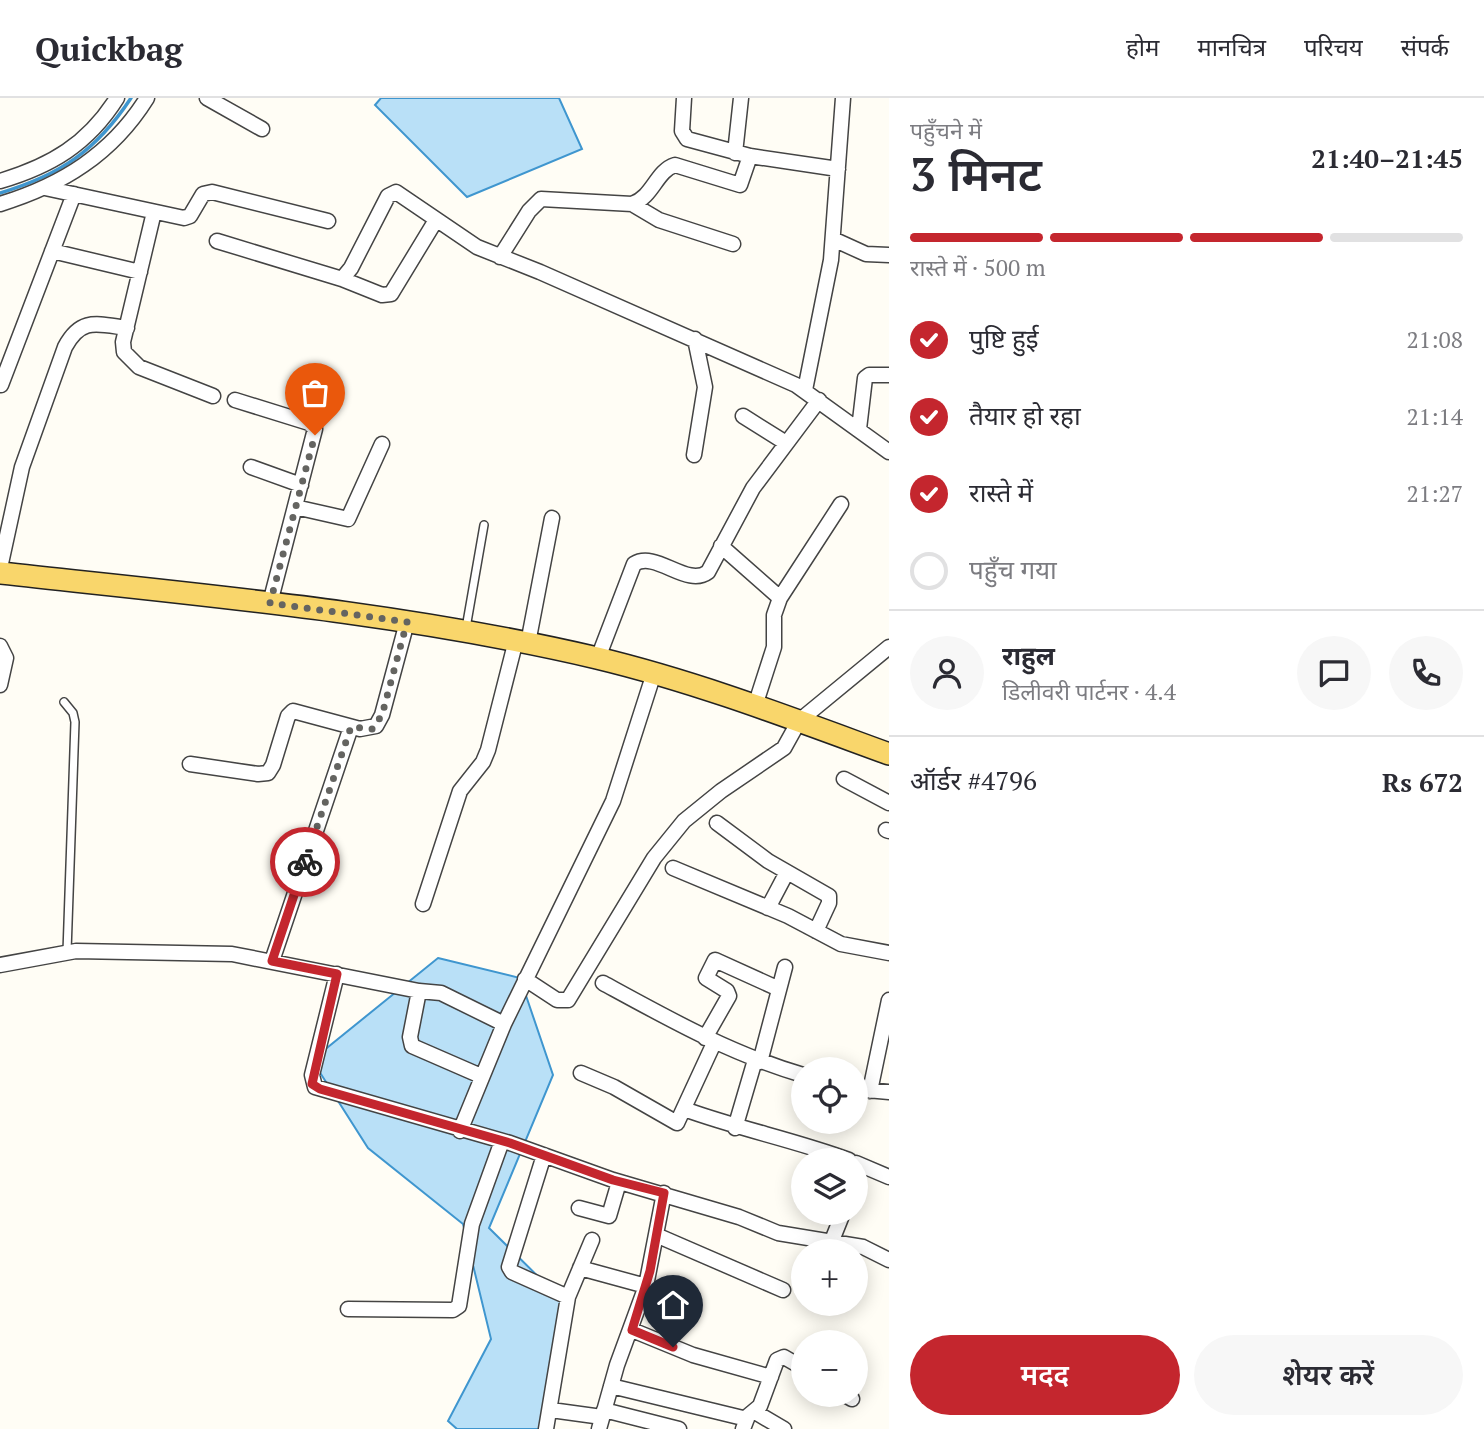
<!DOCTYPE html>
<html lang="hi">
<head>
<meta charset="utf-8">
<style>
	body { margin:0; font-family:"PT Serif","Noto Sans Devanagari",serif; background:#f7f7f7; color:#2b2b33; height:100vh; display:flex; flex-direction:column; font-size:26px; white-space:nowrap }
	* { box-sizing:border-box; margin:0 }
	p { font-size:23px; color:#7c7c81 }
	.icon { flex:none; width:38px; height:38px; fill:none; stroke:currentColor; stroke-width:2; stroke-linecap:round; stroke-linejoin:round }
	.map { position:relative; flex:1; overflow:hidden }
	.panel { display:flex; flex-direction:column; background:#fff; width:595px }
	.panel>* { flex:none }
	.fabs { position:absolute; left:791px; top:959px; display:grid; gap:14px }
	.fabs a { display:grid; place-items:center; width:77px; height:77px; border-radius:50%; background:#fff; box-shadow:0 4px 18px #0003; font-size:35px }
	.pin { position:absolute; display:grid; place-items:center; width:60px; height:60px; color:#fff; margin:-72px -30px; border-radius:50% 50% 50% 0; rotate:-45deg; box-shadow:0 0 7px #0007 }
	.pin .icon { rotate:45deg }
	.courier { position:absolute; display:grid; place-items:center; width:70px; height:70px; margin:-35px; border:5px solid #c4262e; border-radius:50%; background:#fff; color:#222; box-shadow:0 2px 9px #0007 }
	.overview em { font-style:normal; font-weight:600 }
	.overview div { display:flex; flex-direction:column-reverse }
	.overview { display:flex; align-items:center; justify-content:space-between; height:119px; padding:0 21px }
	h1 { font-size:46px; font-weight:600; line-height:52px }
	.bar { display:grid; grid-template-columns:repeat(4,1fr); gap:10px 7px; align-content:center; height:84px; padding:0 21px }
	.bar i { height:9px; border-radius:5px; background:#e1e1e2 }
	.bar .current { background:#c4262e }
	.bar p { grid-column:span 4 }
	.line { display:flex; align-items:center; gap:18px; padding:0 21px; border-top:2px solid #e1e1e2 }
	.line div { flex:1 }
	.round { display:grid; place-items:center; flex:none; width:74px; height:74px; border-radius:37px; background:#f7f7f7 }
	ol { padding:0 21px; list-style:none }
	li { display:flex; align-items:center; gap:21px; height:77px }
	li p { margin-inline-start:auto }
	li .icon { padding:7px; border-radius:50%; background:#c4262e; color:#fff; stroke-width:4 }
	li:last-child { color:#7c7c81 }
	li i { width:38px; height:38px; border:4px solid #e1e1e2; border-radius:50% }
	.cta { display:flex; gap:14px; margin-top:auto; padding:14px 21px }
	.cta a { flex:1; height:80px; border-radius:42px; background:#c4262e; color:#fff; font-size:28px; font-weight:600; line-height:80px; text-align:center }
	.cta a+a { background:#f7f7f7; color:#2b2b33 }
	header { display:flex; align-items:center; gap:42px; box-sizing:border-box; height:98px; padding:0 35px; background:#fff; border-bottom:2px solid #e1e1e2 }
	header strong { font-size:33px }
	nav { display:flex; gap:38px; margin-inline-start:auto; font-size:24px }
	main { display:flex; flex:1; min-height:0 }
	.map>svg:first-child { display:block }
	.water { fill:#b9e0f7; stroke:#3f96cf; stroke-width:2 }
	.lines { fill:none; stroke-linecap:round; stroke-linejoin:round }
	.stream { stroke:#3f96cf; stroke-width:3.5 }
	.lane-casing { stroke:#444; stroke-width:10 }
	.street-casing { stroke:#444; stroke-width:17 }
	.primary-casing { stroke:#222; stroke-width:24 }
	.lane { stroke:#fff; stroke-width:7 }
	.street { stroke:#fff; stroke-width:14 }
	.primary { stroke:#f9d66b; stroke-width:21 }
	.done { stroke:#646461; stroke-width:7; stroke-dasharray:0 12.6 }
	.route { stroke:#c4262e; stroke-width:9 }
</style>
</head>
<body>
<header>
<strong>Quickbag</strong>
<nav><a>होम</a><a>मानचित्र</a><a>परिचय</a><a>संपर्क</a></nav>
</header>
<main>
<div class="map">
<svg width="889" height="1331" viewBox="0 0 889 1331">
	<rect width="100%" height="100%" fill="#fffdf5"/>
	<path class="water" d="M 381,0 L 559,0 L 582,51 L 467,99 L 375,7 Z
		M 438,860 L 520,880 L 553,977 L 489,1130 L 568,1208 L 547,1331 L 457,1331 L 448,1323 L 491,1241 L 463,1126 L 368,1050 L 312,962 Z"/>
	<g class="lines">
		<path class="stream" d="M 0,95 C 60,77 96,53 131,0"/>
		<defs>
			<path id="lane" d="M 466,530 L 484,427
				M 64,604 L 73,615 L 75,624 L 67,854"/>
			<path id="street" d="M 207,0 L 262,31
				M 684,0 L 682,33 L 687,41 L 750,58 L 838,71
				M 735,55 L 741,0
				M 0,83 C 51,68 88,46 117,0
				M 45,90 L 184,120 L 190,118 L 203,96 L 212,94 L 328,123
				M 0,106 C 62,87 112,56 147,0
				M 632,106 L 659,122 L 733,146
				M 154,114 L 123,244 L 124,254 L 139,269 L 213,298
				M 833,141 L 866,156 L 889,157
				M 217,143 L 342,181 L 351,170 L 388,98 L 396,94 L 477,149 L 540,174 L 796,287 L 889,354
				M 52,153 L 140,174
				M 500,159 L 529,113 L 541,101 L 632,106 C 653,99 656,73 675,67 L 740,87 L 750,58
				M 342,181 L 382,197 L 391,196 L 436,122
				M 1,287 L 74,96
				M 805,292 L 831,162 L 843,0
				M 235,302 L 309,325 L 315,331 L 270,505
				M 743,318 L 786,345
				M 859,331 L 865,280 L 869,277 L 889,277
				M 694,357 L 705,289 L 695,241
				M 251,369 L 301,387
				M 295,409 L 348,421 L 382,346
				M 721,448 L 780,500
				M 0,470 L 22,369 L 65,249 C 81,219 97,226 127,230
				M 528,545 L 552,420
				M 0,548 L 6,560 L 0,587
				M 598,560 L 634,466 C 656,452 687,490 708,474 L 753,390 L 819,302
				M 755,608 L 774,549 L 774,517 L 780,500 L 841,406
				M 190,666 L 258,676 L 268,675 L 273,667 L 288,618 L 293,613 L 360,631 L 376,628 L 382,617 L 407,524
				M 844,681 L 889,705
				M 717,725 L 768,763 L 829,798 L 829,805 L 816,833
				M 886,732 L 889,733
				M 673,770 L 788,818 L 841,846 L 889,855
				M 423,806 L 460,693 L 483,664 L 488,652 L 516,542
				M 768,810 L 787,774
				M 272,863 L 351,629
				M 0,867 L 76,853 L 232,856 L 419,893 L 441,895 L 504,926
				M 337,876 L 312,977 L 315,989 L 510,1045 L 613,1082 L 739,1119 L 778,1135 L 863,1149 L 889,1162
				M 525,881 L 557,902 L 568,902 L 654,760 L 684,723 L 721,693 L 784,650 L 799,623 L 889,549
				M 603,885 C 669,921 731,956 803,977
				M 419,893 L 410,939 L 412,948 L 481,978
				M 705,940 L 729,898 L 727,893 L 706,880 L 715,862 L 779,891
				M 760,964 L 785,869
				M 581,975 L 614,989 L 677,1025 L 714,945
				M 856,991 L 889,994
				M 870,993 L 889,902
				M 684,1011 C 739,1031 795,1042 849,1062
				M 735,1030 L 755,962
				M 460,1033 L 504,926 L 613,703 L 654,575
				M 544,1057 L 509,1169 L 512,1174 L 568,1199
				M 856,1065 L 889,1079
				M 579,1110 L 609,1118 L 619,1084
				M 656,1137 L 783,1192
				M 831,1145 L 843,1115
				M 580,1170 L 646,1188
				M 348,1211 L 453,1212 L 459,1208 L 472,1126 L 502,1043
				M 632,1232 L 693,1257 L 771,1279
				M 611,1288 L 747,1321
				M 845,1297 L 852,1301
				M 551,1312 L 602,1319
				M 604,1312 L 679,1331
				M 755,1314 L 784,1331
				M 546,1331 L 568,1199 L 592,1142
				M 599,1331 L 617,1267 L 646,1188 L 664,1095
				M 743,1331 L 748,1318 L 760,1308 L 777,1262 L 784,1259 L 803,1270"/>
			<path id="primary" d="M 0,475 C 200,497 401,514 597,560 C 697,584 793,621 889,656"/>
		</defs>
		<use href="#lane" class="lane-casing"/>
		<use href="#street" class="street-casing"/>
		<use href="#primary" class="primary-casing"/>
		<use href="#lane" class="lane"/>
		<use href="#street" class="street"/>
		<use href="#primary" class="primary"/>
	</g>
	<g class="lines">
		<path class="done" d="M 305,764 L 351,629 L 372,631 L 382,617 L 407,524 L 270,505 L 315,337"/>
		<path class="route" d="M 305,764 L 272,863 L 337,876 L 312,986 L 320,991 L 510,1045 L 613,1082 L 664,1095 L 650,1173 L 632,1232 L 673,1249"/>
	</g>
</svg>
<div class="fabs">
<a><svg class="icon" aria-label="locate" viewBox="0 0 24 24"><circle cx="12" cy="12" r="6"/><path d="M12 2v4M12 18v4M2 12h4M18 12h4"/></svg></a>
<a><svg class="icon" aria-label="layers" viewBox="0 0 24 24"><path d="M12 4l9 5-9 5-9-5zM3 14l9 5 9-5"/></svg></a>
<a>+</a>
<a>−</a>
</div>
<div class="pin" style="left:315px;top:337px;background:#ea580c"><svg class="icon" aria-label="bag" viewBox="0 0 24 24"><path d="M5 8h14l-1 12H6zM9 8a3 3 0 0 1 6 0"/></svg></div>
<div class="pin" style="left:673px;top:1249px;background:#1f2937"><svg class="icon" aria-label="home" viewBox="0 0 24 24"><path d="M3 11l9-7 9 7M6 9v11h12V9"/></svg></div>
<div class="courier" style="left:305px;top:764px"><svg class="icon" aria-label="bike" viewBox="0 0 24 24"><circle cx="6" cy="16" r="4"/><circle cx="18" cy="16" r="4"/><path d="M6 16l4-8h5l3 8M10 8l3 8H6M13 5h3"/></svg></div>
</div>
<section class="panel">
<div class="overview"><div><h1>3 मिनट</h1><p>पहुँचने में</p></div><em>21:40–21:45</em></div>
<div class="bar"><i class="current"></i><i class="current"></i><i class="current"></i><i></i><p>रास्ते में · 500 m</p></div>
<ol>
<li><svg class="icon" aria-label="check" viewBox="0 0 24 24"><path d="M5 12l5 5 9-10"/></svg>पुष्टि हुई<p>21:08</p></li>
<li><svg class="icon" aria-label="check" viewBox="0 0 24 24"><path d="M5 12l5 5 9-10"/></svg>तैयार हो रहा<p>21:14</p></li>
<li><svg class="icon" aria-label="check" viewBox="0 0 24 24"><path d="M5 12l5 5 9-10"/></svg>रास्ते में<p>21:27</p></li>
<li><i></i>पहुँच गया</li>
</ol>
<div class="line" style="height:126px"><a class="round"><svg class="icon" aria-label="person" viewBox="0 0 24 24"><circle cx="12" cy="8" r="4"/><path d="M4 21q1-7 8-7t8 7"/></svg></a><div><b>राहुल</b><p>डिलीवरी पार्टनर · 4.4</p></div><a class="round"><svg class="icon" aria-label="chat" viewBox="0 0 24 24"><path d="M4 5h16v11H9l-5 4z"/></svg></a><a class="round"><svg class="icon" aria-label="phone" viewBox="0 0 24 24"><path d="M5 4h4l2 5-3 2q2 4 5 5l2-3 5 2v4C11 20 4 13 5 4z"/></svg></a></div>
<div class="line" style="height:91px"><div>ऑर्डर #4796</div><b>Rs 672</b></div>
<div class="cta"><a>मदद</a><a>शेयर करें</a></div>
</section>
</main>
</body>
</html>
